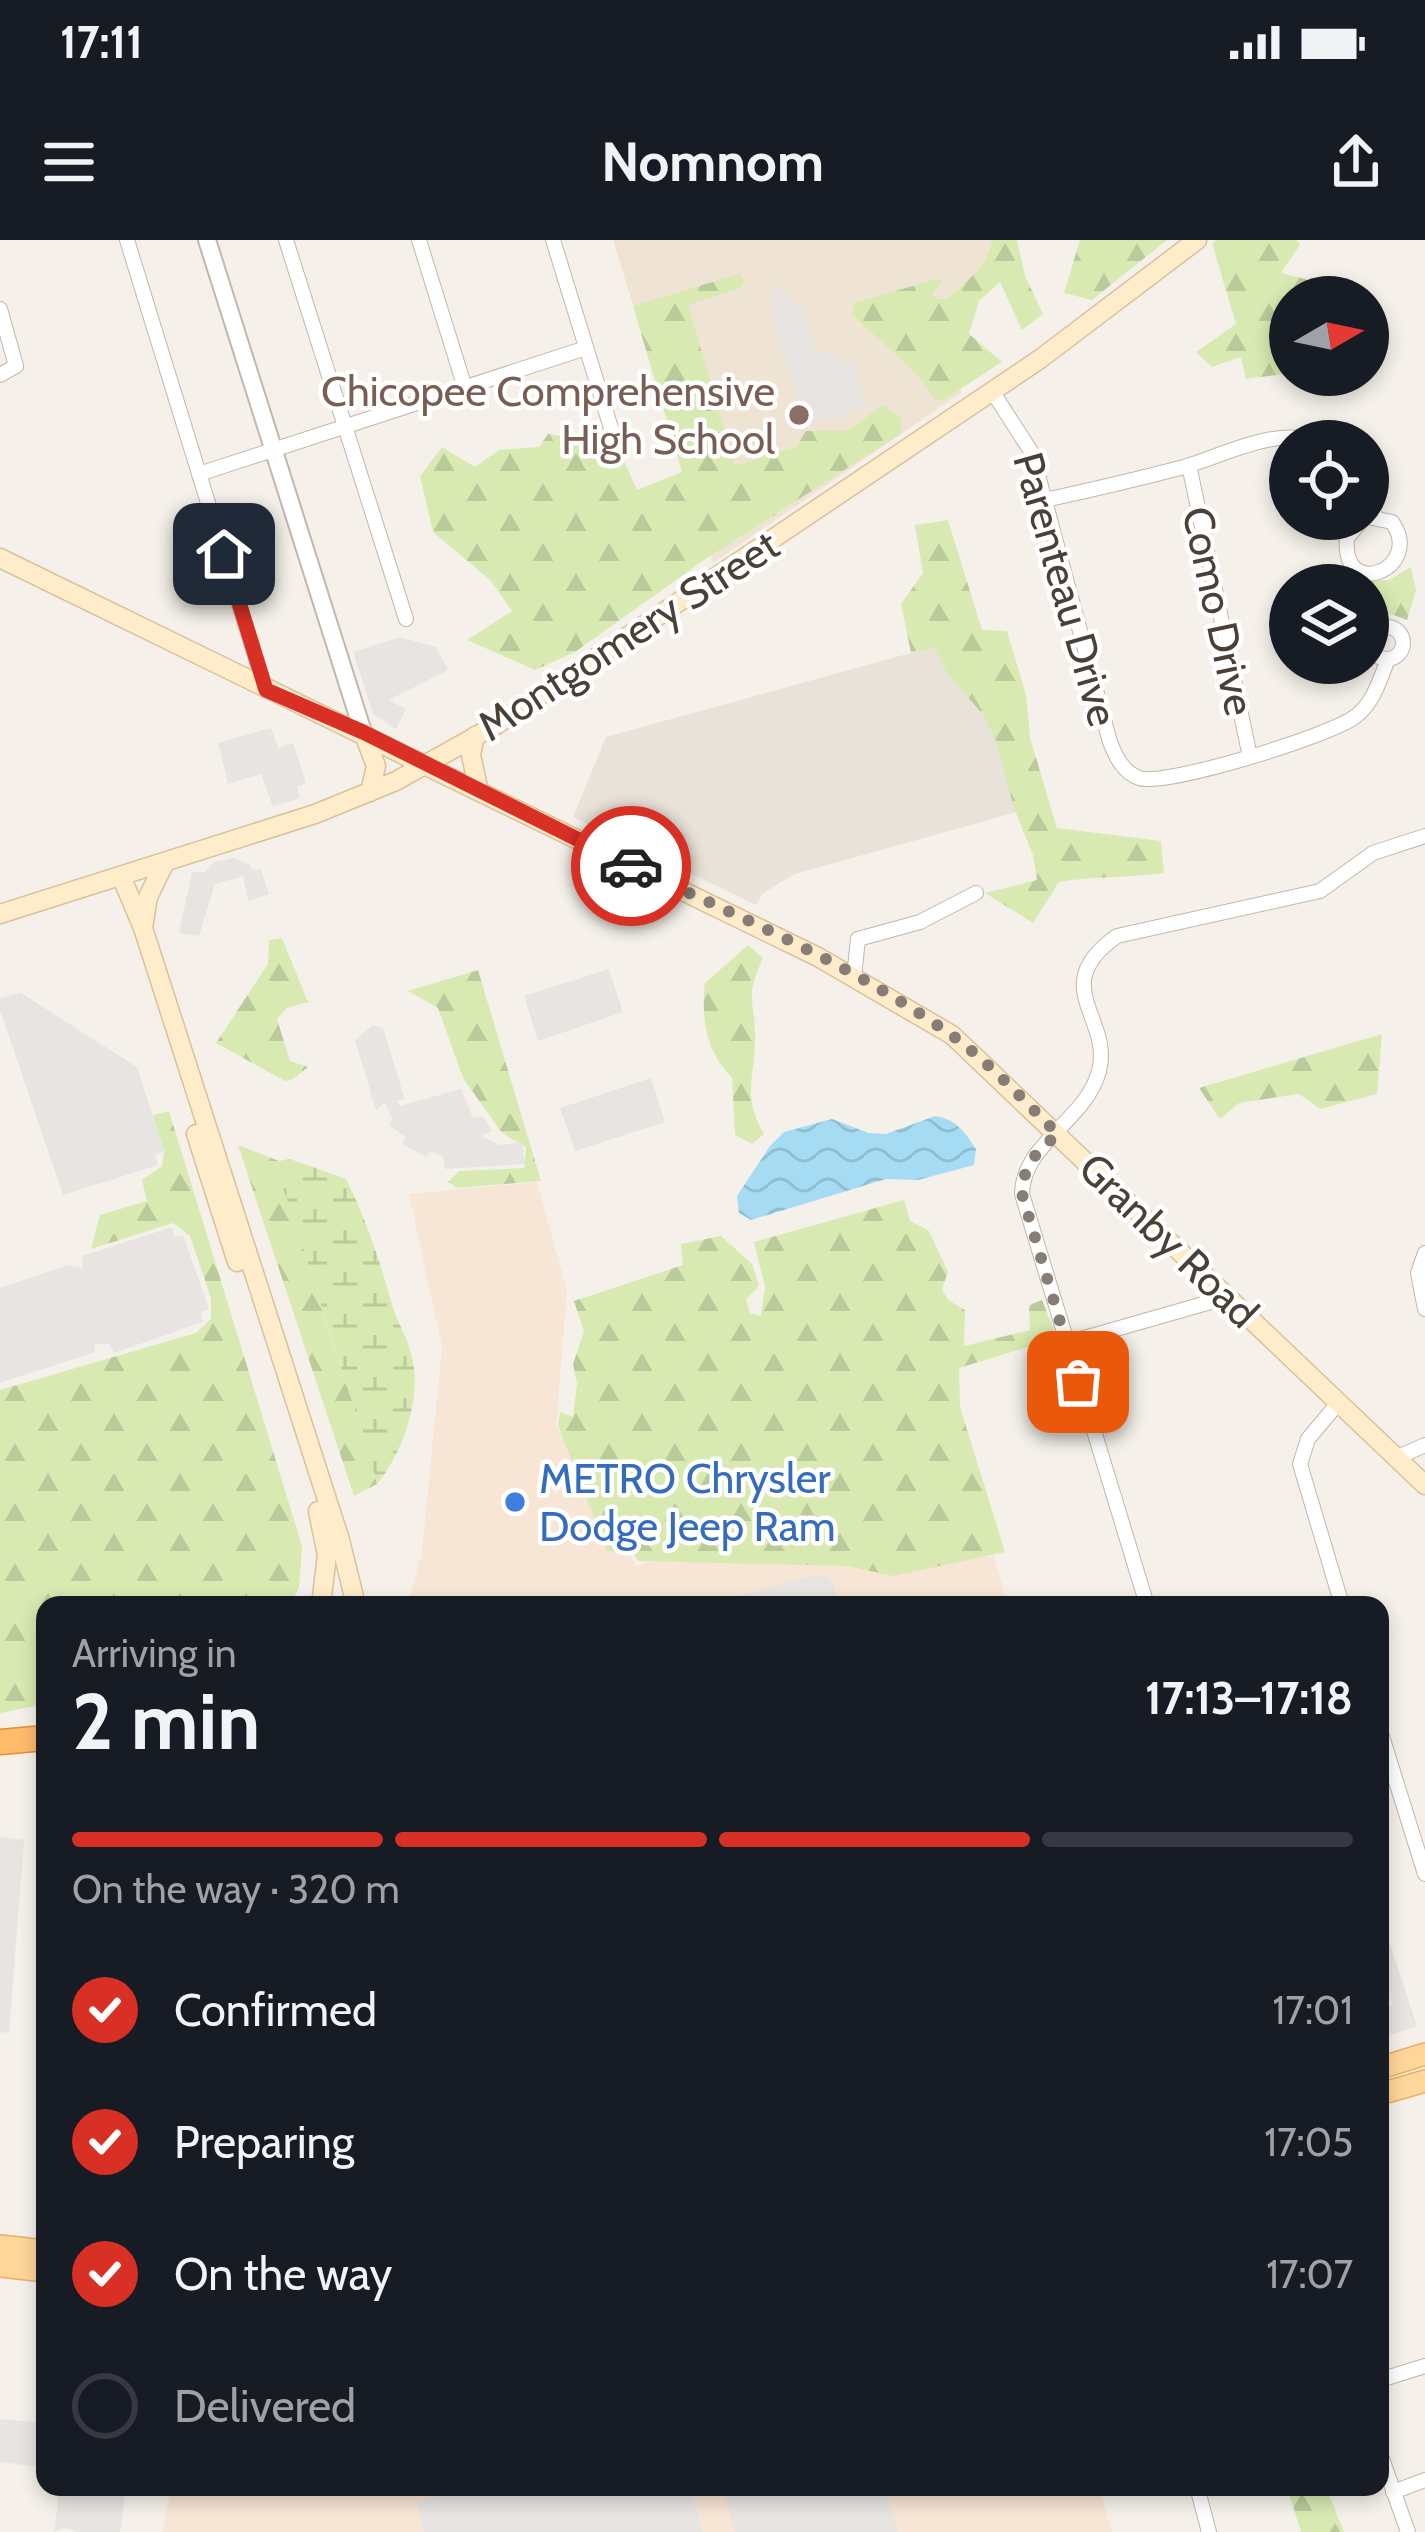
<!DOCTYPE html>
<html lang="en">
<head>
<meta charset="utf-8">
<style>
	body { margin:0; font-family:Cabin,sans-serif; background:#20242c; color:#f1f3f6; height:100vh; display:flex; flex-direction:column; font-size:45px; white-space:nowrap }
	* { box-sizing:border-box; margin:0 }
	p { font-size:39px; color:#9ea1a6 }
	.icon { flex:none; width:66px; height:66px; fill:none; stroke:currentColor; stroke-width:2; stroke-linecap:round; stroke-linejoin:round }
	.map { position:relative; flex:1; overflow:hidden }
	.sheet { position:absolute; left:36px; top:1356px; width:1353px; height:900px; display:flex; flex-direction:column; background:#171b24; border-radius:24px; box-shadow:0 6px 18px #0003 }
	.sheet>* { flex:none }
	.needle { width:78px; rotate:81deg }
	.buttons { position:absolute; left:1269px; top:36px; display:grid; gap:24px }
	.buttons a { display:grid; place-items:center; width:120px; height:120px; border-radius:50%; background:#171b24; box-shadow:0 6px 18px #0003; font-size:60px }
	.pin { position:absolute; display:grid; place-items:center; width:102px; height:102px; color:#fff; margin:-51px; border-radius:24px; box-shadow:0 6px 18px #0006 }
	.courier { position:absolute; display:grid; place-items:center; width:120px; height:120px; margin:-60px; border:9px solid #d93025; border-radius:50%; background:#fff; color:#222; box-shadow:0 3px 15px #0007 }
	.head em { font-style:normal; font-weight:800 }
	.head div { display:flex; flex-direction:column-reverse }
	.head { display:flex; align-items:center; justify-content:space-between; height:204px; padding:0 36px }
	h1 { font-size:78px; font-weight:800; line-height:90px }
	.bar { display:grid; grid-template-columns:repeat(4,1fr); gap:18px 12px; align-content:center; height:144px; padding:0 36px }
	.bar i { height:15px; border-radius:9px; background:#363941 }
	.bar .active { background:#d93025 }
	.bar p { grid-column:span 4 }
	ol { padding:0 36px; list-style:none }
	li { display:flex; align-items:center; gap:36px; height:132px }
	li p { margin-inline-start:auto }
	li .icon { padding:12px; border-radius:50%; background:#d93025; color:#fff; stroke-width:4 }
	li:last-child { color:#9ea1a6 }
	li i { width:66px; height:66px; border:6px solid #363941; border-radius:50% }
	.status { display:flex; justify-content:space-between; align-items:center; height:84px; padding:0 60px; background:#171b24; direction:ltr }
	.status svg { height:33px; fill:currentColor }
	header { display:flex; justify-content:space-between; align-items:center; height:156px; padding:0 36px; background:#171b24; font-size:54px; font-weight:800 }
	.map>svg:first-child { display:block }
	.residential { fill:#e9e2d8 }
	.commercial { fill:#f7e5d5 }
	.education { fill:#efe4d4 }
	.forest { fill:url(#forest-firs) }
	.wetland { fill:url(#wetland-marsh) }
	.parking { fill:#e7e4e2 }
	.water { fill:url(#water-waves) }
	.lines { fill:none; stroke-linecap:round; stroke-linejoin:round }
	.minor-casing { stroke:#c1b7ac; stroke-width:16 }
	.tertiary-casing { stroke:#c1b7ac; stroke-width:20 }
	.secondary-casing { stroke:#d9c19b; stroke-width:21 }
	.primary-casing { stroke:#e7b166; stroke-width:24 }
	.motorway-casing { stroke:#e28f38; stroke-width:27 }
	.minor { stroke:#fff; stroke-width:14 }
	.tertiary { stroke:#fff; stroke-width:16 }
	.secondary { stroke:#ffecca; stroke-width:18 }
	.primary { stroke:#ffd699; stroke-width:21 }
	.motorway { stroke:#ffbc6b; stroke-width:24 }
	.done { stroke:#867e76; stroke-width:12; stroke-dasharray:0 21.6 }
	.route { stroke:#d93025; stroke-width:15 }
	.education-dot { fill:#8d6e63; stroke:#fff; stroke-width:4.5 }
	.shop-dot { fill:#3f7fe0; stroke:#fff; stroke-width:4.5 }
	.labels { text-anchor:middle; stroke-width:9; stroke-linejoin:round; paint-order:stroke }
	.education-label { font-size:42px; fill:#785e54; stroke:#fff; text-anchor:end }
	.street-label { font-size:42px; fill:#4a4038; stroke:#fff }
	.shop-label { font-size:42px; fill:#366cbe; stroke:#fff; text-anchor:start }
</style>
</head>
<body>
<div class="status"><b>17:11</b><svg viewBox="0 0 49 12"><path d="M0 12V9h3v3zM5 12V6h3v6zM10 12V3h3v9zM15 12V0h3v12zM26 1h20v11H26zM47 4h2v5h-2z"/></svg></div>
<header><svg class="icon" aria-label="menu" viewBox="0 0 24 24"><path d="M4 6h16M4 12h16M4 18h16"/></svg>Nomnom<svg class="icon" aria-label="share" viewBox="0 0 24 24"><path d="M12 15V3M7 8l5-5 5 5M5 13v7h14v-7"/></svg></header>
<div class="map">
<svg width="1425" height="2292" viewBox="0 0 1425 2292">
	<defs>
		<pattern id="forest-firs" width="22" height="20" patternUnits="userSpaceOnUse" patternTransform="scale(3)"><rect width="22" height="20" fill="#d8eab2"/><path d="M5 1l3.5 6h-7zM16 11l3.5 6h-7z" fill="#bbca9a"/></pattern>
		<pattern id="wetland-marsh" width="20" height="14" patternUnits="userSpaceOnUse" patternTransform="scale(3)"><rect width="20" height="14" fill="#d8eab2"/><path d="M1 5h8M5 5V1M11 12h8M15 12V8" fill="none" stroke="#bbca9a"/></pattern>
		<pattern id="water-waves" width="16" height="10" patternUnits="userSpaceOnUse" patternTransform="scale(3)"><rect width="16" height="10" fill="#a6dcf3"/><path d="M0 5q4-4 8 0t8 0" fill="none" stroke="#90bed1"/></pattern>
	</defs>
	<rect width="100%" height="100%" fill="#f5f1ea"/>
	<path class="residential" d="M 947,403 L 992,480 L 1021,571 L 795,634 L 763,653 L 756,665 L 573,577 L 606,497 Z"/>
	<path class="commercial" d="M 537,942 L 567,1051 L 556,1186 L 636,1326 L 656,1320 L 845,1323 L 994,1316 L 1008,1365 L 408,1365 L 422,1311 L 442,1107 L 409,954 Z
		M 171,2247 L 1099,2247 L 1112,2292 L 163,2292 Z"/>
	<path class="education" d="M 613,0 L 1008,0 L 1018,31 L 957,48 L 961,153 L 713,323 Z"/>
	<path class="forest" d="M 992,0 L 1017,0 L 1025,36 L 1043,74 L 1022,90 L 1000,42 L 979,61 L 969,94 L 1002,122 L 942,161 L 935,159 L 912,129 L 852,75 L 854,63 L 937,39 L 943,41 L 932,53 L 936,59 L 947,59 C 965,43 989,25 992,0 Z
		M 1080,0 L 1167,0 L 1092,60 L 1064,53 Z
		M 1217,0 L 1297,0 L 1300,5 L 1281,33 L 1317,42 L 1314,57 L 1290,57 L 1290,133 L 1246,139 L 1241,117 L 1212,127 L 1196,112 L 1236,84 L 1212,3 Z
		M 739,34 L 745,42 L 741,48 L 688,65 L 735,226 L 796,207 L 806,191 L 847,191 L 883,165 L 901,178 L 902,193 L 707,318 L 575,412 L 535,430 L 467,400 L 512,371 L 490,340 L 433,292 L 420,236 L 442,207 L 475,227 L 499,210 L 539,207 L 548,194 L 616,203 L 637,250 L 682,232 L 633,66 Z
		M 948,280 L 982,390 L 1007,391 L 1026,455 L 1030,498 L 1057,588 L 1161,601 L 1164,633 C 1128,638 1095,636 1059,642 L 1033,683 L 985,653 L 1037,640 L 1033,615 L 1014,568 L 997,504 L 985,477 L 948,434 L 934,407 L 911,413 L 901,364 L 923,333 L 915,285 Z
		M 1411,327 L 1416,350 L 1407,380 L 1391,374 L 1373,377 L 1368,373 L 1368,345 L 1357,345 L 1358,342 L 1389,340 Z
		M 282,698 L 308,762 L 287,768 L 277,779 L 290,821 L 308,827 L 293,839 L 285,841 L 216,803 L 268,724 L 269,700 Z
		M 748,705 L 763,718 C 743,762 756,759 755,801 C 754,840 742,856 764,894 L 752,904 L 735,895 L 732,838 C 706,811 701,780 705,743 Z
		M 478,730 L 541,941 L 458,948 L 448,942 L 459,931 L 524,928 L 526,907 L 502,893 L 463,838 L 438,768 L 408,751 Z
		M 1382,794 L 1377,854 L 1320,869 L 1299,854 L 1239,863 L 1220,879 L 1199,848 Z
		M 169,871 L 302,1306 L 299,1347 L 290,1365 L 45,1365 L 45,1464 L 0,1473 L 0,1150 L 196,1093 L 211,1079 L 211,1058 L 190,996 L 173,983 L 91,1009 L 100,975 L 147,961 L 142,940 L 162,926 L 164,912 L 153,875 Z
		M 238,905 L 279,921 L 275,929 C 297,980 310,1030 326,1082 C 343,1136 363,1188 377,1244 L 354,1256 Z
		M 904,960 L 910,981 L 929,991 L 948,1032 L 942,1049 L 948,1060 L 965,1070 L 964,1106 L 1030,1090 L 1029,1065 L 1042,1060 L 1057,1098 L 959,1128 L 960,1167 L 1005,1312 L 893,1336 L 848,1326 L 638,1321 L 634,1314 L 607,1311 L 558,1186 L 560,1172 L 573,1177 L 577,1144 L 573,1124 L 584,1091 L 574,1061 L 683,1025 L 681,1004 L 721,996 L 752,1024 L 759,1046 L 746,1059 L 750,1073 L 761,1076 L 765,1047 L 754,1002 Z
		M 1287,2247 L 1326,2247 L 1344,2292 L 1301,2292 Z"/>
	<path class="wetland" d="M 290,919 L 346,939 C 366,979 379,1018 391,1061 C 396,1079 406,1095 411,1113 C 423,1155 404,1211 377,1244 C 363,1188 343,1136 326,1081 C 309,1029 297,980 275,929 L 279,921 Z"/>
	<path class="parking" d="M 771,45 L 790,56 L 794,68 L 802,66 L 817,115 L 824,112 L 840,117 L 844,124 L 853,122 L 866,167 L 806,185 L 771,72 Z
		M 400,397 L 436,407 L 448,430 L 389,460 L 406,469 L 396,489 L 373,474 L 353,412 Z
		M 271,488 L 278,508 L 293,503 L 306,543 L 297,546 L 300,558 L 273,567 L 261,534 L 228,544 L 218,503 Z
		M 234,618 L 249,624 L 253,630 L 261,629 L 269,654 L 248,661 L 243,636 L 215,644 L 199,696 L 179,693 L 192,632 L 205,632 L 214,622 Z
		M 609,729 L 623,772 L 538,801 L 524,756 Z
		M 21,753 L 137,827 L 164,911 L 155,915 L 158,925 L 63,955 L 0,770 L 0,758 Z
		M 373,785 L 383,788 L 405,860 L 397,860 L 400,866 L 461,849 L 473,878 L 483,876 L 492,891 L 481,896 L 501,905 L 522,902 L 525,924 L 445,929 L 443,917 L 431,911 L 426,917 L 402,904 L 405,897 L 390,886 L 392,878 L 385,863 L 376,870 L 355,800 Z
		M 651,838 L 665,882 L 575,911 L 560,868 Z
		M 172,987 L 175,997 L 183,995 L 209,1069 L 201,1072 L 203,1082 L 114,1113 L 109,1104 L 94,1104 L 95,1112 L 0,1143 L 0,1048 L 68,1025 L 83,1028 L 82,1016 Z
		M 825,1336 L 832,1341 L 839,1365 L 713,1365 L 801,1338 Z
		M 0,1597 L 24,1600 L 9,1793 L 0,1792 Z
		M 1388,1697 L 1417,1786 L 1385,1797 L 1380,1772 L 1392,1764 L 1388,1753 L 1380,1754 L 1380,1699 Z
		M 37,2161 L 45,2162 L 45,2223 L 40,2223 L 39,2227 L 0,2222 L 0,2179 L 35,2182 Z
		M 63,2247 L 126,2247 L 120,2292 L 80,2292 L 66,2288 L 54,2292 L 59,2252 Z
		M 470,2247 L 689,2247 L 703,2292 L 424,2292 L 417,2262 Z
		M 722,2247 L 884,2247 L 898,2292 L 735,2292 Z"/>
	<path class="water" d="M 935,876 C 956,879 965,892 976,909 L 974,925 L 918,940 L 886,939 L 751,980 L 739,973 L 737,956 L 770,906 L 784,892 L 832,879 L 869,893 L 886,894 Z"/>
	<g class="lines">
		<defs>
			<path id="minor" d="M 127,0 L 265,448
				M 286,0 L 406,379
				M 419,0 L 465,148
				M 553,0 L 615,201
				M 0,69 L 16,126 L 0,135
				M 992,151 L 1032,213 L 1110,502 C 1116,517 1123,532 1139,538 C 1165,547 1333,495 1356,476 C 1374,462 1380,439 1388,419
				M 1189,225 L 1250,517
				M 199,234 L 586,108
				M 1368,256 L 1375,276
				M 1045,260 C 1091,250 1138,239 1184,227 C 1218,217 1277,187 1312,201
				M 1363,279 L 1347,298 C 1341,363 1425,328 1392,282 L 1368,277
				M1371 403a16 16 0 1 1 32 0a16 16 0 1 1-32 0Z
				M 854,737 L 858,699 L 920,682 L 976,653
				M 1425,1013 L 1418,1033 L 1425,1069
				M 1067,1103 L 1228,1057
				M 1339,1162 L 1308,1199 L 1300,1224 L 1342,1365
				M 1396,1218 L 1425,1205
				M 1147,1365 L 1022,954 C 1023,902 1086,881 1099,831 C 1113,778 1046,746 1117,696 L 1320,651 L 1373,613 L 1425,596
				M 1380,1490 L 1425,1634
				M 1380,2140 L 1425,2126
				M 1380,2213 L 1408,2292
				M 1197,2247 L 1209,2292
				M 1393,2252 L 1425,2240"/>
			<path id="tertiary" d="M 207,0 L 363,492"/>
			<path id="secondary" d="M 0,318 L 818,717 L 952,795 L 1425,1245
				M 363,492 L 376,526 L 370,552
				M 475,496 L 471,515 L 479,552
				M 121,636 L 143,688 L 340,1300 L 356,1365
				M 0,674 L 315,574 L 396,541 L 496,485 L 1040,119 L 1197,0
				M 143,688 L 148,657 L 165,622
				M 196,894 L 237,1022
				M 318,1271 L 327,1315 L 321,1365"/>
			<path id="primary" d="M 1380,1828 L 1425,1814
				M 1380,1854 L 1425,1841
				M 0,2006 L 45,2011
				M 0,2026 L 45,2031"/>
			<path id="motorway" d="M 0,1502 L 45,1498"/>
		</defs>
		<use href="#minor" class="minor-casing"/>
		<use href="#tertiary" class="tertiary-casing"/>
		<use href="#secondary" class="secondary-casing"/>
		<use href="#primary" class="primary-casing"/>
		<use href="#motorway" class="motorway-casing"/>
		<use href="#minor" class="minor"/>
		<use href="#tertiary" class="tertiary"/>
		<use href="#secondary" class="secondary"/>
		<use href="#primary" class="primary"/>
		<use href="#motorway" class="motorway"/>
	</g>
	<g class="lines">
		<path class="done" d="M 631,626 C 738,676 853,725 950,794 C 989,822 1023,860 1058,894 C 1036,912 1023,925 1022,954 L 1078,1142"/>
		<path class="route" d="M 224,314 L 266,450 L 363,492 L 631,626"/>
	</g>
	<circle class="education-dot" cx="799" cy="175" r="12"/>
	<circle class="shop-dot" cx="515" cy="1262" r="12"/>
	<g class="labels">
		<g class="education-label">
			<text x="775" y="166">Chicopee Comprehensive<tspan x="775" dy="48">High School</tspan></text>
		</g>
		<g class="street-label">
			<text transform="translate(1066 349) rotate(74)" y="15">Parenteau Drive</text>
			<text transform="translate(1219 371) rotate(78)" y="15">Como Drive</text>
			<text transform="translate(628 395) rotate(-33)" y="15">Montgomery Street</text>
			<text transform="translate(1169 1000) rotate(44)" y="15">Granby Road</text>
		</g>
		<g class="shop-label">
			<text x="539" y="1253">METRO Chrysler<tspan x="539" dy="48">Dodge Jeep Ram</tspan></text>
		</g>
	</g>
</svg>
<div class="buttons">
<a><svg class="needle" viewBox="-14 -14 28 28"><path d="M0-13l5 13h-10z" fill="#e53935"/><path d="M0 13l5-13h-10z" fill="#9ea1a6"/></svg></a>
<a><svg class="icon" aria-label="locate" viewBox="0 0 24 24"><circle cx="12" cy="12" r="6"/><path d="M12 2v4M12 18v4M2 12h4M18 12h4"/></svg></a>
<a><svg class="icon" aria-label="layers" viewBox="0 0 24 24"><path d="M12 4l9 5-9 5-9-5zM3 14l9 5 9-5"/></svg></a>
</div>
<div class="pin" style="left:1078px;top:1142px;background:#ea580c"><svg class="icon" aria-label="bag" viewBox="0 0 24 24"><path d="M5 8h14l-1 12H6zM9 8a3 3 0 0 1 6 0"/></svg></div>
<div class="pin" style="left:224px;top:314px;background:#1f2937"><svg class="icon" aria-label="home" viewBox="0 0 24 24"><path d="M3 11l9-7 9 7M6 9v11h12V9"/></svg></div>
<div class="courier" style="left:631px;top:626px"><svg class="icon" aria-label="car" viewBox="0 0 24 24"><path d="M5 17H2v-5l4-1 3-4h7l3 4 3 1v5h-3M9 17h6M6 11h13"/><circle cx="7" cy="17" r="2"/><circle cx="17" cy="17" r="2"/></svg></div>
<section class="sheet">
<div class="head"><div><h1>2 min</h1><p>Arriving in</p></div><em>17:13–17:18</em></div>
<div class="bar"><i class="active"></i><i class="active"></i><i class="active"></i><i></i><p>On the way · 320 m</p></div>
<ol>
<li><svg class="icon" aria-label="check" viewBox="0 0 24 24"><path d="M5 12l5 5 9-10"/></svg>Confirmed<p>17:01</p></li>
<li><svg class="icon" aria-label="check" viewBox="0 0 24 24"><path d="M5 12l5 5 9-10"/></svg>Preparing<p>17:05</p></li>
<li><svg class="icon" aria-label="check" viewBox="0 0 24 24"><path d="M5 12l5 5 9-10"/></svg>On the way<p>17:07</p></li>
<li><i></i>Delivered</li>
</ol>
</section>
</div>
</body>
</html>
